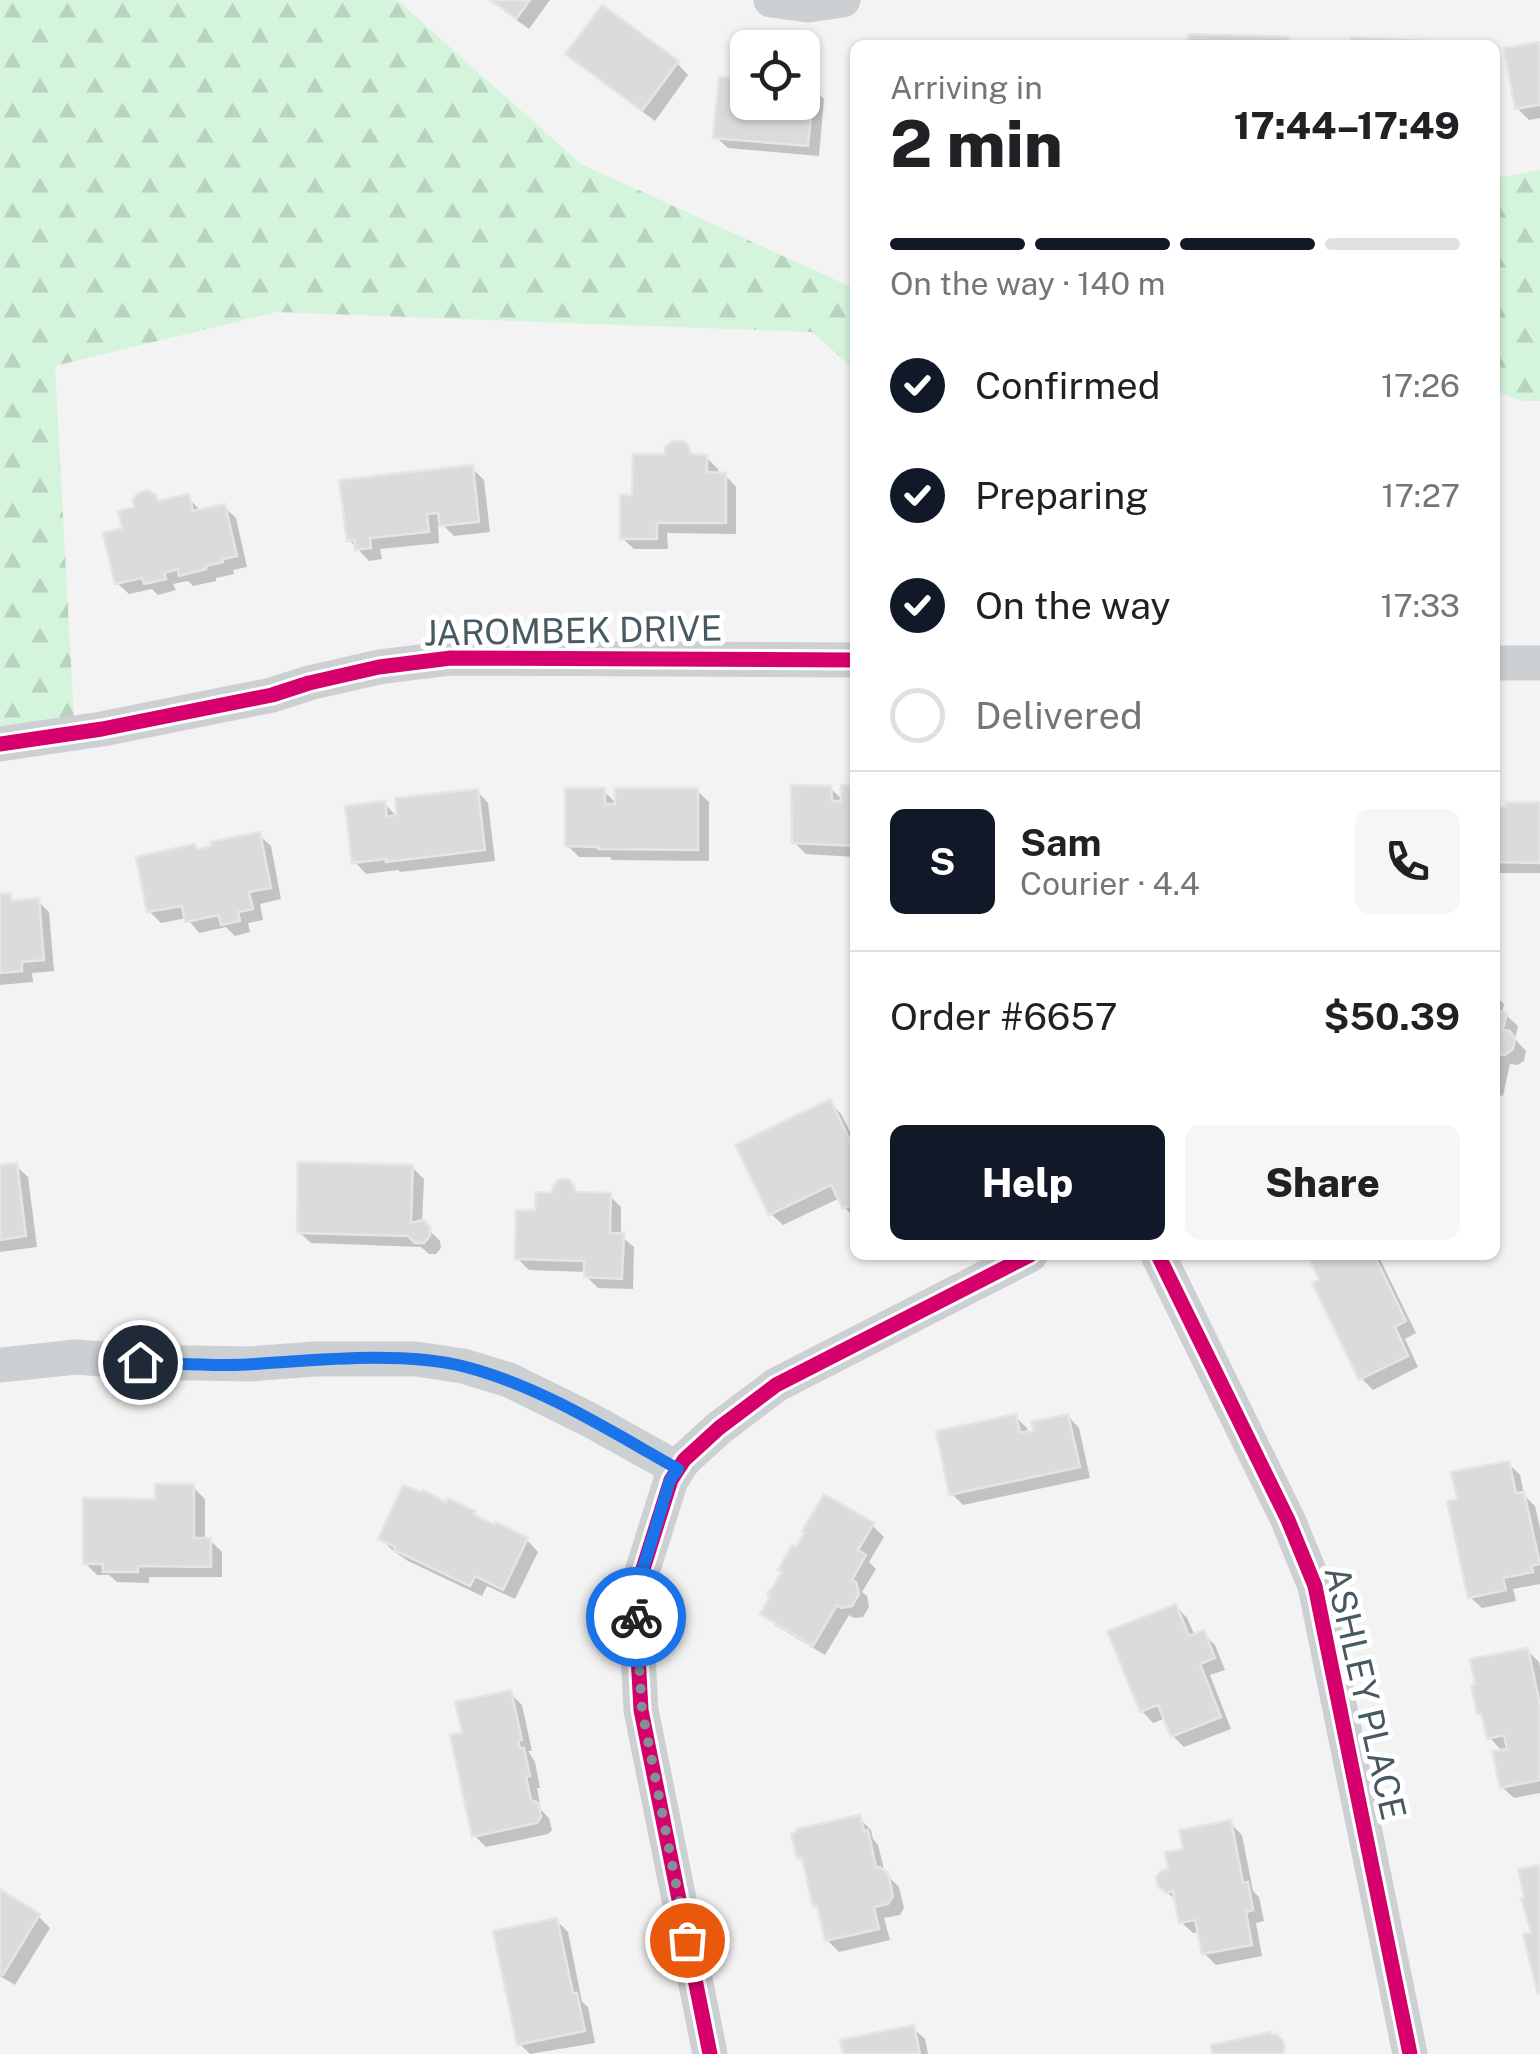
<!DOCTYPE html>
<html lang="en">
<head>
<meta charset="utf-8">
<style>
	body { margin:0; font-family:"Public Sans",sans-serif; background:#f6f6f6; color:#202124; height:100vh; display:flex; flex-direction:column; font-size:38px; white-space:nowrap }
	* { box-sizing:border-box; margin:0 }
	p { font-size:32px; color:#757577 }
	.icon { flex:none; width:55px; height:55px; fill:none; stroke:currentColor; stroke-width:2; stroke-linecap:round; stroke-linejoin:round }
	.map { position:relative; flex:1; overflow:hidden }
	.side { position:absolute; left:850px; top:40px; width:650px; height:1220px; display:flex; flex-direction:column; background:#fff; border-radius:15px; box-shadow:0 2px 8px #0004 }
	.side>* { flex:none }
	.buttons { position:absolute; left:730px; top:30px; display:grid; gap:20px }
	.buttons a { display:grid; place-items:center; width:90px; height:90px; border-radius:15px; background:#fff; box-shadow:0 2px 8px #0004; font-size:50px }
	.pin { position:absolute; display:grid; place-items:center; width:85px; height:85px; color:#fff; margin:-42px; border:5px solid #fff; border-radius:50%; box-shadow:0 2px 10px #0007 }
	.courier { position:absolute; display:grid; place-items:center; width:100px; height:100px; margin:-50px; border:8px solid #1a73e8; border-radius:50%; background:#fff; color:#222; box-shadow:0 2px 12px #0007 }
	.summary em { font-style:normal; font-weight:800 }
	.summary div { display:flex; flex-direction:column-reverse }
	.summary { display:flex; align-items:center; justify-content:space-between; height:170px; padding:0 40px }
	h1 { font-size:65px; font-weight:800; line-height:75px }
	.bar { display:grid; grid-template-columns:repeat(4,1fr); gap:15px 10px; align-content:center; height:120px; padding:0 40px }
	.bar i { height:12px; border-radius:8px; background:#e0e0e0 }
	.bar .on { background:#111827 }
	.bar p { grid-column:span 4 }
	.line { display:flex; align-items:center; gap:25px; padding:0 40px; border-top:2px solid #e0e0e0 }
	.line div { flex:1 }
	.round { display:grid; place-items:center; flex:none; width:105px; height:105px; border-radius:15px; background:#f6f6f6 }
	ol { padding:0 40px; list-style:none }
	li { display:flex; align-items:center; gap:30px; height:110px }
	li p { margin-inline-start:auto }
	li .icon { padding:10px; border-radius:50%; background:#111827; color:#fff; stroke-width:4 }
	li:last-child { color:#757577 }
	li i { width:55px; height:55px; border:5px solid #e0e0e0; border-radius:50% }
	.cta { display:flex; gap:20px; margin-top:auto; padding:20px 40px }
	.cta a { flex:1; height:115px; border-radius:15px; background:#111827; color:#fff; font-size:40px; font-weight:800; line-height:115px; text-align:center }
	.cta a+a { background:#f6f6f6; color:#202124 }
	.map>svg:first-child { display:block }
	.forest { fill:url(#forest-firs) }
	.shadow { fill:#0003 }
	.building { fill:#dadbdc; stroke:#e4e5e6; stroke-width:2.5 }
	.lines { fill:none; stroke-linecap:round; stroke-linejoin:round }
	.minor { stroke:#ccd0d2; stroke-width:35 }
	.cycleway-casing { stroke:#fff; stroke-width:21 }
	.cycleway { stroke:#d6006c; stroke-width:15 }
	.done { stroke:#839095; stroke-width:10; stroke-dasharray:0 18 }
	.route { stroke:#1a73e8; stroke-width:12 }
	.labels { text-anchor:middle; stroke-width:10; stroke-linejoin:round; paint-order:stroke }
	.street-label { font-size:35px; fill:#475a62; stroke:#fff }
</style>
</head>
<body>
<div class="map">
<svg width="1540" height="2054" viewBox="0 0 1540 2054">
	<defs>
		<pattern id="forest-firs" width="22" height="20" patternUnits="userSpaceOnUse" patternTransform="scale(2.5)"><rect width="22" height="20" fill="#d5f4dc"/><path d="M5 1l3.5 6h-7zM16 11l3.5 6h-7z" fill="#b8d3bf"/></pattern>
	</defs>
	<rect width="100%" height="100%" fill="#f3f3f3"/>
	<path class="forest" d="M 0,0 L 397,0 L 581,164 L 849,286 L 855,285 L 855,370 L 812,332 L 276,312 L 55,366 L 75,740 L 0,740 Z
		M 1540,170 L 1540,401 L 1523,401 L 1495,391 L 1495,178 Z"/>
	<path class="shadow" d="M 490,0 L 550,0 L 529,29 Z
		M 1540,45 L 1540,118 L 1529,120 L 1517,108 Z
		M 568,54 L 677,63 L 688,75 L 655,121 L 580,66 Z
		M 813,87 L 824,99 L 819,156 L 728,148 L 716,137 L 748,102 L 802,102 Z
		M 683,443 L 696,457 L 706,457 L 718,469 L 718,475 L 725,475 L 736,487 L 736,534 L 667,533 L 668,549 L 634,549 L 622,538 L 635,498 L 668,457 Z
		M 472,468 L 484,480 L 490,532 L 454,536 L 442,524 L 438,525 L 439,543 L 380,549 L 382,559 L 369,561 L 349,540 Z
		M 155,496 L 161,503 L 188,497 L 201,512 L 224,507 L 236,518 L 247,567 L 233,570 L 234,574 L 216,578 L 216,581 L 193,586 L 188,581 L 173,584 L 176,590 L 158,595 L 152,589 L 129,594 L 117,583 L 125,530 L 137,509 Z
		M 855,787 L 855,857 L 806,854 L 794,842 L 830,788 L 844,801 Z
		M 477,791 L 488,803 L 495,861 L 400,872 L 398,870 L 366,874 L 355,862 L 384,803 L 399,819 Z
		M 604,791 L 617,804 L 697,791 L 709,802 L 709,861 L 612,860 L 610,857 L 579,857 L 567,845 Z
		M 1540,805 L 1540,873 L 1495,873 L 1495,809 Z
		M 259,835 L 271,846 L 281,899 L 260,904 L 263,920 L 248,923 L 250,932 L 235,936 L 226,927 L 199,933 L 187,918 L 161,923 L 149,911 L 199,851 Z
		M 10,896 L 16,903 L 38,901 L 49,912 L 54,971 L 32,973 L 33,982 L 0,985 L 0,897 Z
		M 1495,995 L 1504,1004 L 1502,1014 L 1506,1015 L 1518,1026 L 1515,1039 L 1526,1051 L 1524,1061 L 1517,1065 L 1510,1064 L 1503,1096 L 1495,1094 Z
		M 830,1102 L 841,1114 L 855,1142 L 855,1218 L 845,1208 L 840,1198 L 783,1225 L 771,1214 Z
		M 16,1166 L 28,1177 L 37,1247 L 0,1252 L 0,1168 Z
		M 412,1167 L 424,1179 L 422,1223 L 440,1241 L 441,1248 L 436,1254 L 429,1254 L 421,1247 L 311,1243 L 299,1232 Z
		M 568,1182 L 581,1195 L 610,1196 L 621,1207 L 621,1236 L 634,1247 L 633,1289 L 598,1288 L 586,1276 L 586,1272 L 529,1270 L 517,1258 L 538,1213 Z
		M 1316,1255 L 1378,1255 L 1416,1333 L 1405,1339 L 1418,1367 L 1373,1390 L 1361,1378 L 1323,1281 Z
		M 1015,1416 L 1027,1428 L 1028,1434 L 1068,1416 L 1079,1428 L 1090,1478 L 963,1505 L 952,1494 Z
		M 1508,1463 L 1520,1475 L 1524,1495 L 1535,1506 L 1540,1528 L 1540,1584 L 1513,1589 L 1516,1601 L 1482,1608 L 1470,1597 L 1460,1501 Z
		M 193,1487 L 205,1499 L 205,1540 L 210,1540 L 222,1552 L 222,1577 L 149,1577 L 149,1583 L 117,1582 L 109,1575 L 97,1575 L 85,1563 L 157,1501 Z
		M 473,1513 L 482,1521 L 527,1540 L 538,1552 L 515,1599 L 487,1586 L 482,1596 L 408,1561 L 392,1550 L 381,1538 Z
		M 872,1525 L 884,1537 L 869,1562 L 876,1569 L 862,1592 L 867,1596 L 869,1607 L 863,1617 L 854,1618 L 849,1615 L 825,1655 L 775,1625 L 763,1614 Z
		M 1176,1606 L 1187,1618 L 1195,1636 L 1203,1633 L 1215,1645 L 1225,1670 L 1210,1675 L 1231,1729 L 1184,1747 L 1173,1736 L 1166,1718 L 1153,1723 L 1142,1711 Z
		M 1527,1650 L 1539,1662 L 1540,1667 L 1540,1793 L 1514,1798 L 1502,1787 L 1503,1752 L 1489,1737 L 1485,1717 L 1480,1712 Z
		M 510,1693 L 522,1705 L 532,1751 L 528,1751 L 535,1762 L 540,1788 L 537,1788 L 541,1810 L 549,1818 L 552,1830 L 548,1834 L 486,1847 L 475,1836 L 464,1734 Z
		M 859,1818 L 871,1830 L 873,1839 L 878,1845 L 885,1873 L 899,1887 L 904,1908 L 900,1915 L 884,1918 L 890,1940 L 839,1952 L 827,1940 L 821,1912 L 815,1906 L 807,1866 L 799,1858 Z
		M 1230,1823 L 1242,1835 L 1253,1891 L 1259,1897 L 1264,1921 L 1256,1923 L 1262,1956 L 1216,1965 L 1204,1953 L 1200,1932 L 1193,1933 L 1181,1922 L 1177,1901 L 1160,1886 L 1186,1851 Z
		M 0,1892 L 38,1916 L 50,1928 L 15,1985 L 0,1976 Z
		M 556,1920 L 568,1932 L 582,2002 L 588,2007 L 595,2043 L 530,2054 L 520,2044 Z
		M 913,2028 L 925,2039 L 928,2054 L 846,2054 Z"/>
	<path class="building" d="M 490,0 L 530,0 L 516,19 Z
		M 602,5 L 679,61 L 642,111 L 565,54 Z
		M 1189,34 L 1288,37 L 1288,45 L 1188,45 Z
		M 1351,38 L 1446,42 L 1446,45 L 1351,45 Z
		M 1540,42 L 1540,105 L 1515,109 L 1504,48 Z
		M 719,77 L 748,79 L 748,102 L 802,102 L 802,84 L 814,85 L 808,146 L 713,138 Z
		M 672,441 L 684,441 L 690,448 L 690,454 L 707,455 L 707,472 L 726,473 L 726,523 L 657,523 L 657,539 L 620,539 L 620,495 L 632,495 L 633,454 L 665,454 L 665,447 Z
		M 473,465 L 479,522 L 440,526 L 438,513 L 427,514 L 429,532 L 370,538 L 371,548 L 355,550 L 354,540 L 347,541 L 339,480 Z
		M 148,490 L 156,495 L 158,501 L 189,494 L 193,511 L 225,504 L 237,556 L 223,559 L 223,562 L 206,566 L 206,569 L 179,576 L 178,569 L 164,573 L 166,579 L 144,584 L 142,578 L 115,584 L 103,533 L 122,528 L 118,511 L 134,507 L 132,500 L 138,493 Z
		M 791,785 L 831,786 L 832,801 L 841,801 L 841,785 L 855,785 L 855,846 L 792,843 Z
		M 565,788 L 605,788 L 605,804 L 615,804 L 615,788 L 698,788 L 698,850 L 598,849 L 598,847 L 565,846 Z
		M 478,789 L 485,850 L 386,862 L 386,859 L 352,863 L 345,806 L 385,801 L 387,817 L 397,815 L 395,798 Z
		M 1506,802 L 1540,802 L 1540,863 L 1495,862 L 1495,806 L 1506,807 Z
		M 260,832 L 271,888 L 249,892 L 253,909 L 238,912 L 240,921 L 221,925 L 219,915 L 185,922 L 182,906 L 147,912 L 136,857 L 195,844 L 197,849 L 211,846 L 210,842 Z
		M 11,893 L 11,901 L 39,898 L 44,960 L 22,962 L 22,971 L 0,973 L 0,894 Z
		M 1495,1010 L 1507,1013 L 1503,1029 L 1510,1031 L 1515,1038 L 1513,1049 L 1505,1055 L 1499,1054 L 1495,1070 Z
		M 830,1099 L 855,1151 L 855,1203 L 843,1209 L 831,1185 L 769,1215 L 735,1145 Z
		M 298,1162 L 413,1165 L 411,1223 L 423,1220 L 430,1227 L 430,1236 L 424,1243 L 415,1243 L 408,1236 L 297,1233 Z
		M 17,1163 L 26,1236 L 0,1240 L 0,1165 Z
		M 559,1179 L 569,1179 L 575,1187 L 575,1192 L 611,1193 L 610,1233 L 624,1233 L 622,1279 L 584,1277 L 584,1261 L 515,1259 L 516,1210 L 535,1210 L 536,1192 L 552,1193 L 553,1186 Z
		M 1310,1255 L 1374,1255 L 1406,1321 L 1395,1327 L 1408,1356 L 1359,1380 L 1312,1283 L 1319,1280 L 1308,1256 Z
		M 1016,1414 L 1020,1433 L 1034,1430 L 1031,1422 L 1068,1414 L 1080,1467 L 949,1495 L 936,1431 Z
		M 1509,1461 L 1516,1493 L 1524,1492 L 1540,1564 L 1531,1566 L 1533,1572 L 1503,1578 L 1506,1590 L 1468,1598 L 1447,1501 L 1457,1499 L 1451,1472 Z
		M 155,1484 L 194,1484 L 194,1538 L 211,1538 L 211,1567 L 138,1566 L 138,1572 L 103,1572 L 103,1564 L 83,1564 L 83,1498 L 155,1499 Z
		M 403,1485 L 422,1492 L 423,1490 L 446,1502 L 448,1498 L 475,1511 L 473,1514 L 494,1525 L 496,1522 L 528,1538 L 503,1590 L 475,1576 L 470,1586 L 394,1550 L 395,1547 L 378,1539 Z
		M 824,1494 L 874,1523 L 858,1550 L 866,1555 L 852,1580 L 856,1582 L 859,1594 L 852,1606 L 841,1608 L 837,1605 L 813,1646 L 760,1614 L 770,1597 L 767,1595 L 782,1572 L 778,1570 L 792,1545 L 796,1547 L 805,1532 L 802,1531 Z
		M 1176,1604 L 1189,1636 L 1204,1630 L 1215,1658 L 1200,1664 L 1221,1717 L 1171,1737 L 1158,1705 L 1140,1712 L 1107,1631 Z
		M 1528,1648 L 1540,1705 L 1540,1780 L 1500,1788 L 1492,1751 L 1507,1749 L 1504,1735 L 1487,1739 L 1481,1713 L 1477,1714 L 1471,1685 L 1475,1684 L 1470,1659 Z
		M 511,1690 L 522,1740 L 518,1740 L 520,1748 L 524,1748 L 530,1776 L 526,1777 L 531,1800 L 538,1803 L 541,1817 L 537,1823 L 472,1837 L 450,1735 L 462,1732 L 455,1702 Z
		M 860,1815 L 864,1831 L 868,1830 L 876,1867 L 880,1867 L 888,1873 L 893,1896 L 888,1904 L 874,1907 L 879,1929 L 825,1941 L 817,1906 L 813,1907 L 802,1858 L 797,1859 L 791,1834 L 796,1832 L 796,1829 Z
		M 1231,1820 L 1243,1883 L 1248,1882 L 1253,1910 L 1246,1912 L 1252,1945 L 1202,1954 L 1195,1920 L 1179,1923 L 1173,1891 L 1167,1893 L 1158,1887 L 1156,1877 L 1162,1870 L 1168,1869 L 1165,1852 L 1183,1849 L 1179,1830 Z
		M 1540,1865 L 1540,1993 L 1538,1994 L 1523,1934 L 1531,1932 L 1521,1898 L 1524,1897 L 1518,1869 Z
		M 0,1889 L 40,1914 L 3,1975 L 0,1974 Z
		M 557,1918 L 573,1993 L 577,1993 L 585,2031 L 517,2045 L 493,1931 Z
		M 914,2025 L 920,2054 L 843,2054 L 840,2040 Z
		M 1271,2032 L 1271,2035 L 1276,2034 L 1283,2040 L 1285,2049 L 1281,2054 L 1212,2054 L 1211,2045 Z"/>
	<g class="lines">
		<path class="minor" d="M 771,0 L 808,5 L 843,0
			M 1495,663 L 1540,663
			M 0,744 L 102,729 L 272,695 L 309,683 L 379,667 L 451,658 L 855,660
			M 1158,1255 L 1288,1520 L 1315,1586 L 1410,2054
			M 0,1365 L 76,1357 L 140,1362 L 249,1364 L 314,1359 L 416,1359 L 463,1366 L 509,1380 L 590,1420 L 678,1469
			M 710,2054 L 641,1710 L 636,1619 L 642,1572 L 671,1480 L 684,1460 L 719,1428 L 776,1385 L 1030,1255"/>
		<defs>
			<path id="cycleway" d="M 0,744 L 102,729 L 272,695 L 309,683 L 379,667 L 451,658 L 855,660
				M 1158,1255 L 1288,1520 L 1315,1586 L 1410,2054
				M 710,2054 L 641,1710 L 636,1619 L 642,1572 L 671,1480 L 684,1460 L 719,1428 L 776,1385 L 1030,1255"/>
		</defs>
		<use href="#cycleway" class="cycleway-casing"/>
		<use href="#cycleway" class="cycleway"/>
	</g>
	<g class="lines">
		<path class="done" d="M 636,1617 L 642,1710 L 687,1940"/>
		<path class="route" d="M 140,1362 C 178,1363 217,1367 254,1364 C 318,1360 404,1351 466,1367 C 542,1387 610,1431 678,1469 L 670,1480 L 642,1572 L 636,1617"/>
	</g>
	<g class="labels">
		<g class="street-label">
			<text transform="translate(573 631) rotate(-1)" y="12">JAROMBEK DRIVE</text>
			<text transform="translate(1365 1693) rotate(77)" y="12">ASHLEY PLACE</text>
		</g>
	</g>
</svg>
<div class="buttons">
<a><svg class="icon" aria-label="locate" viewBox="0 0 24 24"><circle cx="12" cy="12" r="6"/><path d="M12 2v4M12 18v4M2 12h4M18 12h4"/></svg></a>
</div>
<div class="pin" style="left:687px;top:1940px;background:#ea580c"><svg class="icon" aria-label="bag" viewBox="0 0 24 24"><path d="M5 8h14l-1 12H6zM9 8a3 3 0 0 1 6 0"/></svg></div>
<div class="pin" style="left:140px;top:1362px;background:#1f2937"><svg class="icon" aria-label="home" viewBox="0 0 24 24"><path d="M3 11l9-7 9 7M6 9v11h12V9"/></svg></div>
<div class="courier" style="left:636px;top:1617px"><svg class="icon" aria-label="bike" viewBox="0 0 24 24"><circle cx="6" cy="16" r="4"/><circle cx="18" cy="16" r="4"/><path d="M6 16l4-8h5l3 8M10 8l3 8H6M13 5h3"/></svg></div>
<section class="side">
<div class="summary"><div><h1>2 min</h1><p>Arriving in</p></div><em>17:44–17:49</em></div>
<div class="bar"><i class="on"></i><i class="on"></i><i class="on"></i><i></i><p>On the way · 140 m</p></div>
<ol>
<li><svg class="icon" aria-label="check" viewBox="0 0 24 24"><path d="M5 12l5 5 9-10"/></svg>Confirmed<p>17:26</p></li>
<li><svg class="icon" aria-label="check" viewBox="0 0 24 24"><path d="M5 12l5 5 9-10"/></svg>Preparing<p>17:27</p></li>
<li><svg class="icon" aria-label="check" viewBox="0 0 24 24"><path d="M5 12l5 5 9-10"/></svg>On the way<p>17:33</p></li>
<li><i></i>Delivered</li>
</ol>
<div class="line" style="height:180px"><b class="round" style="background:#111827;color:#fff">S</b><div><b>Sam</b><p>Courier · 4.4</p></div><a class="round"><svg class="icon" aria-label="phone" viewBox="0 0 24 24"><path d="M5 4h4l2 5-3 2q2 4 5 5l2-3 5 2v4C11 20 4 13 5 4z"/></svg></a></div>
<div class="line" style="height:130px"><div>Order #6657</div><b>$50.39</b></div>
<div class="cta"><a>Help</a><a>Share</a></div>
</section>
</div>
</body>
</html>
